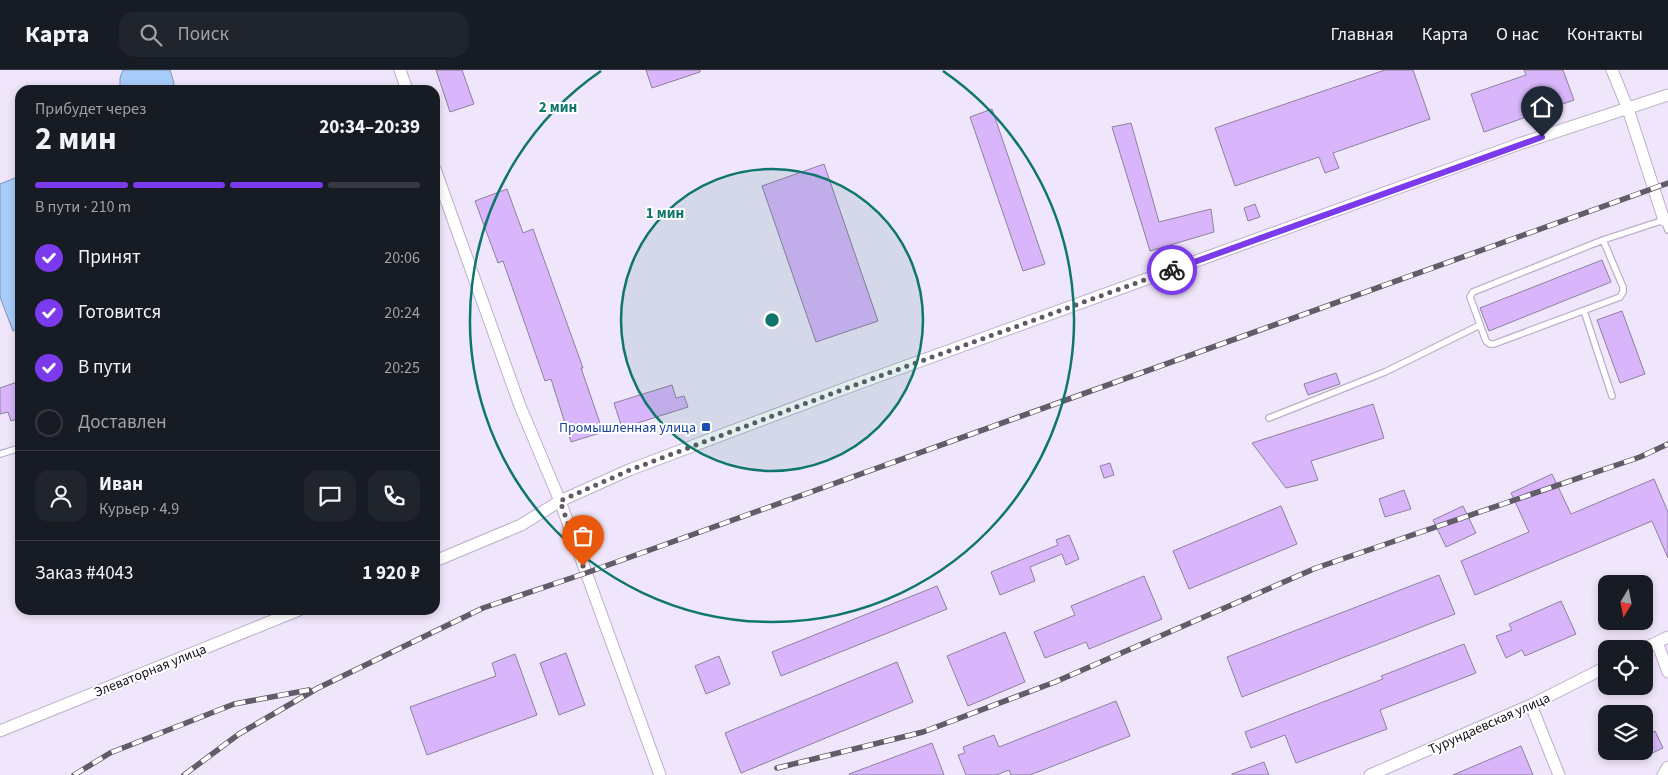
<!DOCTYPE html>
<html lang="ru">
<head>
<meta charset="utf-8">
<style>
	body { margin:0; font-family:"Source Sans 3",sans-serif; background:#20242c; color:#f1f3f6; height:100vh; display:flex; flex-direction:column; font-size:19px; white-space:nowrap }
	* { box-sizing:border-box; margin:0 }
	p { font-size:16px; color:#9ea1a6 }
	.icon { flex:none; width:28px; height:28px; fill:none; stroke:currentColor; stroke-width:2; stroke-linecap:round; stroke-linejoin:round }
	.map { position:relative; flex:1; overflow:hidden }
	.drawer { position:absolute; left:15px; top:15px; width:425px; height:530px; display:flex; flex-direction:column; background:#171b24; border-radius:15px; box-shadow:0 2px 8px #0003 }
	.drawer>* { flex:none }
	.needle { width:32px; rotate:190deg }
	.controls { position:absolute; left:1598px; top:505px; display:grid; gap:10px }
	.controls a { display:grid; place-items:center; width:55px; height:55px; border-radius:10px; background:#171b24; box-shadow:0 2px 8px #0003; font-size:25px }
	.pin { position:absolute; display:grid; place-items:center; width:42px; height:42px; color:#fff; margin:-51px -21px; border-radius:50% 50% 50% 0; rotate:-45deg; box-shadow:0 0 5px #0007 }
	.pin .icon { rotate:45deg }
	.courier { position:absolute; display:grid; place-items:center; width:50px; height:50px; margin:-25px; border:4px solid #7c3aed; border-radius:50%; background:#fff; color:#222; box-shadow:0 1px 6px #0007 }
	.summary em { font-style:normal; font-weight:700 }
	.summary div { display:flex; flex-direction:column-reverse }
	.summary { display:flex; align-items:center; justify-content:space-between; height:85px; padding:0 20px }
	h1 { font-size:32px; font-weight:700; line-height:38px }
	.bar { display:grid; grid-template-columns:repeat(4,1fr); gap:8px 5px; align-content:center; height:60px; padding:0 20px }
	.bar i { height:6px; border-radius:4px; background:#363941 }
	.bar .on { background:#7c3aed }
	.bar p { grid-column:span 4 }
	.line { display:flex; align-items:center; gap:12px; padding:0 20px; border-top:1px solid #363941 }
	.line div { flex:1 }
	.round { display:grid; place-items:center; flex:none; width:52px; height:52px; border-radius:15px; background:#20242c }
	ol { padding:0 20px; list-style:none }
	li { display:flex; align-items:center; gap:15px; height:55px }
	li p { margin-inline-start:auto }
	li .icon { padding:5px; border-radius:50%; background:#7c3aed; color:#fff; stroke-width:4 }
	li:last-child { color:#9ea1a6 }
	li i { width:28px; height:28px; border:2px solid #363941; border-radius:50% }
	header { display:flex; align-items:center; gap:30px; box-sizing:border-box; height:70px; padding:0 25px; background:#171b24; border-bottom:1px solid #363941 }
	header strong { font-size:24px }
	nav { display:flex; gap:28px; margin-inline-start:auto; font-size:18px }
	.search { width:350px; height:45px; background:#20242c; display:flex; align-items:center; gap:12px; box-sizing:border-box; padding:0 18px; border-radius:15px; color:#9ea1a6; font-size:19px }
	.map>svg:first-child { display:block }
	.water { fill:#a9cdfb; stroke:#7c94b7 }
	.building { fill:#d9b6fb; stroke:#8d819a }
	.lines { fill:none; stroke-linecap:round; stroke-linejoin:round }
	.service-casing { stroke:#bcafc9; stroke-width:8 }
	.minor-casing { stroke:#bcafc9; stroke-width:13 }
	.service { stroke:#fff; stroke-width:5.5 }
	.minor { stroke:#fff; stroke-width:11 }
	.rail-casing { stroke:#625c69; stroke-width:5.5 }
	.rail { stroke:#fff; stroke-width:4; stroke-dasharray:11; stroke-linecap:butt }
	.done { stroke:#605a67; stroke-width:5; stroke-dasharray:0 9 }
	.route { stroke:#7c3aed; stroke-width:6 }
	.ring { fill:none; stroke:#0f766e; stroke-width:2.5 }
	.transit-dot { fill:#1a4fb4; stroke:#fff; stroke-width:2 }
	.labels { text-anchor:middle; stroke-width:4; stroke-linejoin:round; paint-order:stroke }
	.transit-label { font-size:14px; fill:#164399; stroke:#fff; text-anchor:end }
	.street-label { font-size:14px; fill:#130f18; stroke:#fff }
	.centre { fill:#0f766e; stroke:#fff; stroke-width:2.5 }
	.ring-label { font-size:15px; text-anchor:middle; font-weight:bold; fill:#0f766e; stroke:#fff; stroke-width:4; stroke-linejoin:round; paint-order:stroke }
</style>
</head>
<body>
<header>
<strong>Карта</strong>
<div class="search"><svg class="icon" aria-label="search" viewBox="0 0 24 24"><circle cx="10" cy="10" r="6"/><path d="M15 15l6 6"/></svg>Поиск</div>
<nav><a>Главная</a><a>Карта</a><a>О нас</a><a>Контакты</a></nav>
</header>
<div class="map">
<svg width="1668" height="705" viewBox="0 0 1668 705">
	<rect width="100%" height="100%" fill="#f0e6fb"/>
	<path class="water" d="M 123,0 L 170,0 L 174,13 L 173,20 L 120,20 L 120,8 Z
		M 20,106 L 20,258 L 13,261 L 0,227 L 0,114 Z"/>
	<path class="building" d="M 436,0 L 462,0 L 474,34 L 450,42 Z
		M 646,0 L 700,0 L 700,2 L 652,18 Z
		M 1385,0 L 1413,0 L 1430,49 L 1333,83 L 1339,98 L 1325,103 L 1319,87 L 1235,116 L 1215,58 Z
		M 1524,0 L 1563,0 L 1574,30 L 1484,62 L 1471,24 L 1526,5 Z
		M 992,39 L 1045,194 L 1023,201 L 970,47 Z
		M 1131,53 L 1159,152 L 1211,139 L 1214,162 L 1150,181 L 1112,57 Z
		M 824,94 L 878,251 L 816,272 L 762,116 Z
		M 507,119 L 523,163 L 533,159 L 583,298 L 581,298 L 603,362 L 571,372 L 551,309 L 545,311 L 503,191 L 498,193 L 475,131 Z
		M 1255,134 L 1260,147 L 1248,151 L 1244,138 Z
		M 1602,190 L 1611,212 L 1489,261 L 1480,238 Z
		M 1622,241 L 1645,304 L 1620,313 L 1597,250 Z
		M 1336,303 L 1340,314 L 1308,325 L 1304,314 Z
		M 20,311 L 20,348 L 11,351 L 8,342 L 0,344 L 0,318 Z
		M 672,315 L 676,328 L 684,326 L 688,337 L 622,358 L 614,333 Z
		M 1373,334 L 1384,368 L 1311,391 L 1318,410 L 1286,418 L 1252,373 Z
		M 1110,393 L 1114,405 L 1104,408 L 1100,396 Z
		M 1552,404 L 1571,444 L 1654,409 L 1668,442 L 1668,488 L 1652,451 L 1475,525 L 1461,491 L 1529,462 L 1511,423 Z
		M 1404,420 L 1411,439 L 1385,447 L 1379,429 Z
		M 1281,436 L 1297,474 L 1189,519 L 1173,481 Z
		M 1463,436 L 1476,463 L 1446,477 L 1433,450 Z
		M 1069,465 L 1079,489 L 1066,495 L 1062,484 L 1030,497 L 1035,511 L 1000,525 L 991,502 L 1058,475 L 1056,470 Z
		M 1439,505 L 1455,544 L 1242,627 L 1227,587 Z
		M 1144,506 L 1162,549 L 1089,579 L 1086,572 L 1045,588 L 1034,562 L 1075,545 L 1071,536 Z
		M 937,516 L 947,539 L 781,606 L 772,582 Z
		M 1561,531 L 1576,564 L 1525,586 L 1522,580 L 1506,588 L 1496,566 L 1512,560 L 1509,554 Z
		M 1005,562 L 1025,612 L 968,636 L 947,586 Z
		M 1464,574 L 1476,603 L 1380,640 L 1387,659 L 1296,693 L 1285,665 L 1251,678 L 1245,662 L 1383,609 L 1381,606 Z
		M 566,583 L 585,635 L 559,645 L 540,593 Z
		M 515,584 L 537,645 L 427,685 L 410,637 L 496,606 L 492,593 Z
		M 719,586 L 730,614 L 706,624 L 695,596 Z
		M 897,592 L 913,632 L 741,703 L 725,663 Z
		M 1116,631 L 1130,666 L 1030,705 L 1011,705 L 1009,700 L 996,705 L 966,705 L 958,685 L 965,683 L 963,677 L 994,665 L 999,677 Z
		M 1655,661 L 1663,678 L 1644,687 L 1644,666 Z
		M 932,673 L 944,705 L 850,705 L 849,704 Z
		M 1521,676 L 1533,705 L 1453,705 Z
		M 1264,692 L 1269,705 L 1232,705 L 1232,704 Z"/>
	<g class="lines">
		<defs>
			<path id="service" d="M 1603,170 L 1623,217 L 1623,222 L 1620,227 L 1494,274 L 1490,274 L 1486,271 L 1470,227 L 1473,222 L 1603,170 L 1664,150 L 1668,160
				M 1584,241 L 1612,326
				M 1269,348 L 1385,302 L 1480,255
				M 0,384 L 20,378"/>
			<path id="minor" d="M 400,0 L 407,20
				M 1612,0 L 1628,39 L 1664,150
				M 435,99 L 520,336 L 560,431 L 660,705
				M 435,491 L 521,455 L 560,431 L 629,400 L 854,315 L 1522,73 L 1668,25
				M 1657,572 L 1668,602
				M 1643,579 L 1668,567
				M 1531,635 L 1559,705
				M 0,661 L 299,540
				M 1370,705 L 1531,635 L 1606,597
				M 1663,705 L 1668,697"/>
		</defs>
		<use href="#service" class="service-casing"/>
		<use href="#minor" class="minor-casing"/>
		<use href="#service" class="service"/>
		<use href="#minor" class="minor"/>
		<defs>
			<path id="rail" d="M 777,698 L 923,662 L 1055,612 L 1316,498 L 1640,387 L 1668,374
				M 74,705 L 110,683 L 234,634 L 309,620
				M 184,705 L 239,664 L 318,618 L 483,538 L 586,503 L 1668,113"/>
		</defs>
		<use href="#rail" class="rail-casing"/>
		<use href="#rail" class="rail"/>
	</g>
	<g class="lines">
		<path class="done" d="M 583,496 L 560,431 L 630,400 L 836,322 L 1172,200"/>
		<path class="route" d="M 1172,200 L 1542,67"/>
	</g>
	<circle cx="772" cy="250" r="151" fill="#0f766e" fill-opacity=".12"/>
	<g class="ring">
		<circle cx="772" cy="250" r="151"/>
		<path d="M943 1A302 302 0 1 1 601 1"/>
	</g>
	<rect class="transit-dot" x="701" y="352" width="10" height="10" rx="2.5"/>
	<g class="labels">
		<g class="transit-label">
			<text x="696" y="362">Промышленная улица</text>
		</g>
		<g class="street-label">
			<text transform="translate(150 600) rotate(-22)" y="5">Элеваторная улица</text>
			<text transform="translate(1489 653) rotate(-24)" y="5">Турундаевская улица</text>
		</g>
	</g>
	<circle cx="772" cy="250" r="8" class="centre"/>
	<g class="ring-label">
		<text x="558" y="42">2 мин</text>
		<text x="665" y="148">1 мин</text>
	</g>
</svg>
<div class="controls">
<a><svg class="needle" viewBox="-14 -14 28 28"><path d="M0-13l5 13h-10z" fill="#e53935"/><path d="M0 13l5-13h-10z" fill="#9ea1a6"/></svg></a>
<a><svg class="icon" aria-label="locate" viewBox="0 0 24 24"><circle cx="12" cy="12" r="6"/><path d="M12 2v4M12 18v4M2 12h4M18 12h4"/></svg></a>
<a><svg class="icon" aria-label="layers" viewBox="0 0 24 24"><path d="M12 4l9 5-9 5-9-5zM3 14l9 5 9-5"/></svg></a>
</div>
<div class="pin" style="left:583px;top:496px;background:#ea580c"><svg class="icon" aria-label="bag" viewBox="0 0 24 24"><path d="M5 8h14l-1 12H6zM9 8a3 3 0 0 1 6 0"/></svg></div>
<div class="pin" style="left:1542px;top:67px;background:#1f2937"><svg class="icon" aria-label="home" viewBox="0 0 24 24"><path d="M3 11l9-7 9 7M6 9v11h12V9"/></svg></div>
<div class="courier" style="left:1172px;top:200px"><svg class="icon" aria-label="bike" viewBox="0 0 24 24"><circle cx="6" cy="16" r="4"/><circle cx="18" cy="16" r="4"/><path d="M6 16l4-8h5l3 8M10 8l3 8H6M13 5h3"/></svg></div>
<section class="drawer">
<div class="summary"><div><h1>2 мин</h1><p>Прибудет через</p></div><em>20:34–20:39</em></div>
<div class="bar"><i class="on"></i><i class="on"></i><i class="on"></i><i></i><p>В пути · 210 m</p></div>
<ol>
<li><svg class="icon" aria-label="check" viewBox="0 0 24 24"><path d="M5 12l5 5 9-10"/></svg>Принят<p>20:06</p></li>
<li><svg class="icon" aria-label="check" viewBox="0 0 24 24"><path d="M5 12l5 5 9-10"/></svg>Готовится<p>20:24</p></li>
<li><svg class="icon" aria-label="check" viewBox="0 0 24 24"><path d="M5 12l5 5 9-10"/></svg>В пути<p>20:25</p></li>
<li><i></i>Доставлен</li>
</ol>
<div class="line" style="height:90px"><a class="round"><svg class="icon" aria-label="person" viewBox="0 0 24 24"><circle cx="12" cy="8" r="4"/><path d="M4 21q1-7 8-7t8 7"/></svg></a><div><b>Иван</b><p>Курьер · 4.9</p></div><a class="round"><svg class="icon" aria-label="chat" viewBox="0 0 24 24"><path d="M4 5h16v11H9l-5 4z"/></svg></a><a class="round"><svg class="icon" aria-label="phone" viewBox="0 0 24 24"><path d="M5 4h4l2 5-3 2q2 4 5 5l2-3 5 2v4C11 20 4 13 5 4z"/></svg></a></div>
<div class="line" style="height:65px"><div>Заказ #4043</div><b>1 920 ₽</b></div>
</section>
</div>
</body>
</html>
